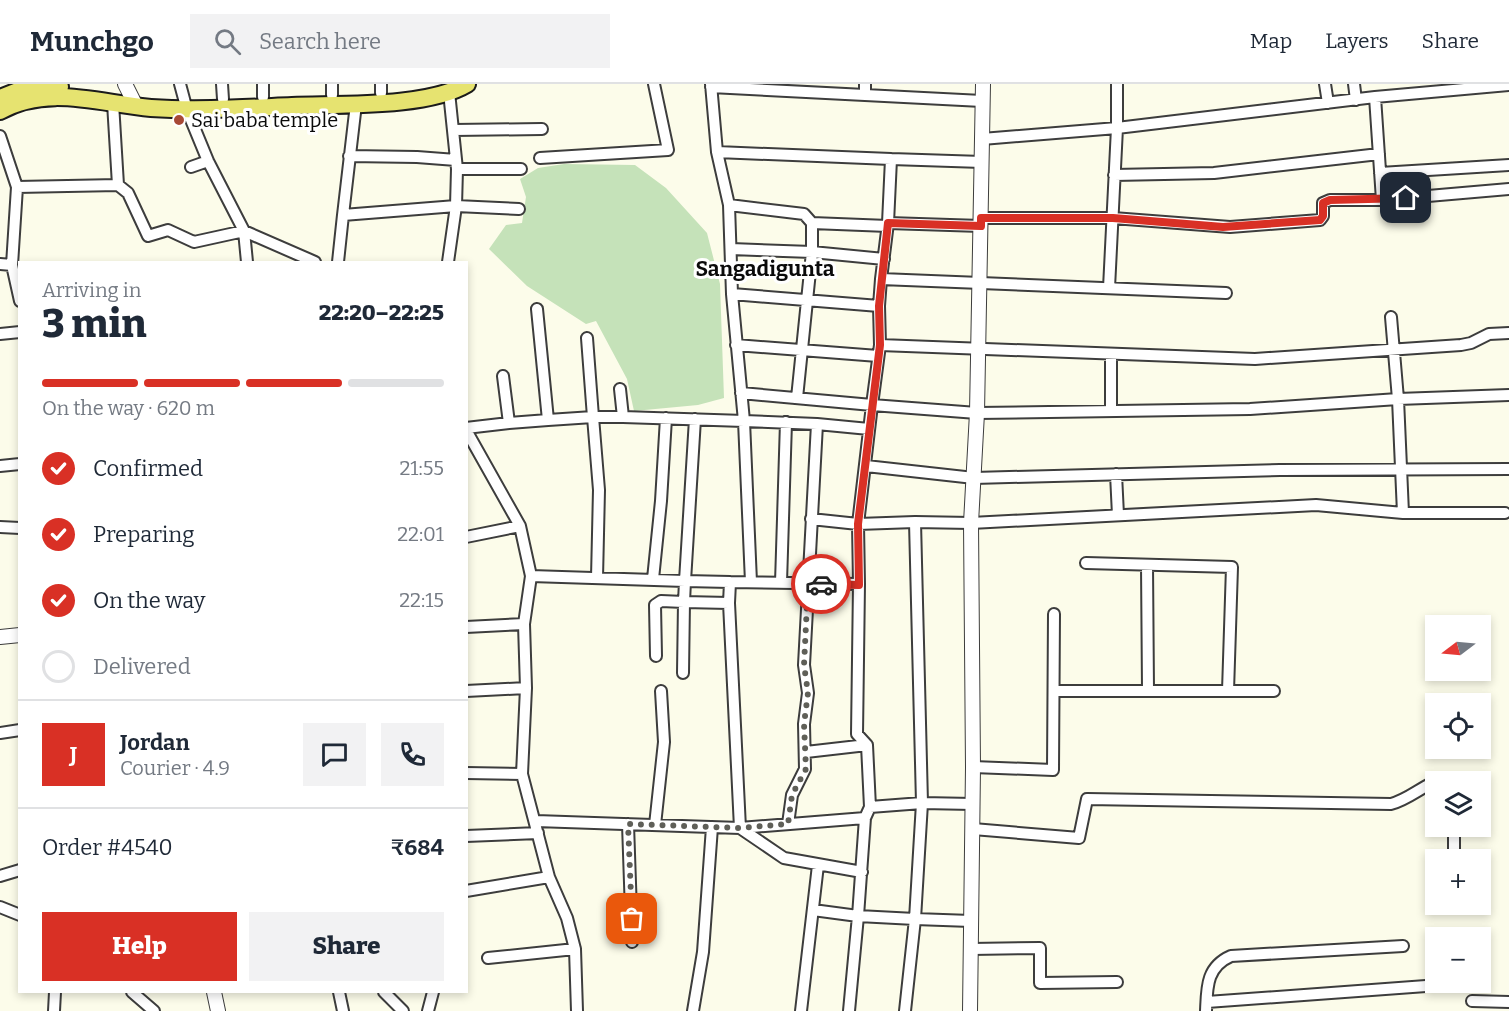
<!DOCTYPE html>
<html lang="en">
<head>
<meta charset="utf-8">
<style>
	body { margin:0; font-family:Bitter,serif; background:#f2f2f3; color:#1f2937; height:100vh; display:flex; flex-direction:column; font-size:22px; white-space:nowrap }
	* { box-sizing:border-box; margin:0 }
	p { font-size:20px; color:#747a83 }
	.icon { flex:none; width:33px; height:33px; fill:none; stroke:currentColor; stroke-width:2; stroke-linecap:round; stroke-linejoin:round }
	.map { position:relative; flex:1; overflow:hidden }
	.side { position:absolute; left:18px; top:177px; width:450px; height:732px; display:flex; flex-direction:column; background:#fff; border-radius:0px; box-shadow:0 3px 9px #0003 }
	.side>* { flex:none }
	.needle { width:39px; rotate:254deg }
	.controls { position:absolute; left:1425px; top:531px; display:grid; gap:12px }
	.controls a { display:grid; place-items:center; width:66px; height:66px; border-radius:0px; background:#fff; box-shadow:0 3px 9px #0003; font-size:30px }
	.pin { position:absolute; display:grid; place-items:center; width:51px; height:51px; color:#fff; margin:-26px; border-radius:12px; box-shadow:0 3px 9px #0006 }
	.courier { position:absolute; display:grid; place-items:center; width:60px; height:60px; margin:-30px; border:4px solid #d93025; border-radius:50%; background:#fff; color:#222; box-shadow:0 2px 8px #0007 }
	.headline em { font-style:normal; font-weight:800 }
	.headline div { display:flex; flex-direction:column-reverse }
	.headline { display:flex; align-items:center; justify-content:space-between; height:102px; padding:0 24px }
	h1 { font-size:39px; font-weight:800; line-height:45px }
	.bar { display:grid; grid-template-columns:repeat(4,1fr); gap:9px 6px; align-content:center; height:72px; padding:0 24px }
	.bar i { height:8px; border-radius:4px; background:#e0e1e3 }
	.bar .active { background:#d93025 }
	.bar p { grid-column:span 4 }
	.line { display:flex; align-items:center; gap:15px; padding:0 24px; border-top:2px solid #e0e1e3 }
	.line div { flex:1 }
	.round { display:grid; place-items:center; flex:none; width:63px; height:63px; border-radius:0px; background:#f2f2f3 }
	ol { padding:0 24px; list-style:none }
	li { display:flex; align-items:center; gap:18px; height:66px }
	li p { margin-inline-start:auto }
	li .icon { padding:6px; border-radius:50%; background:#d93025; color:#fff; stroke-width:4 }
	li:last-child { color:#747a83 }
	li i { width:33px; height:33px; border:3px solid #e0e1e3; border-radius:50% }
	.button { display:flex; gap:12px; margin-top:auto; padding:12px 24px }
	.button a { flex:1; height:69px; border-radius:0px; background:#d93025; color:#fff; font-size:24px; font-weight:800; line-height:69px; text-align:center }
	.button a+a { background:#f2f2f3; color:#1f2937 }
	header { display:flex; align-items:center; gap:36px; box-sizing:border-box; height:84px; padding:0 30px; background:#fff; border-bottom:2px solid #e0e1e3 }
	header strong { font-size:28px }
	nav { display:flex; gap:33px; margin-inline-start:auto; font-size:21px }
	.search { width:420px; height:54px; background:#f2f2f3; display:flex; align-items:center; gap:15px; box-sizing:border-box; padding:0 21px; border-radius:0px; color:#747a83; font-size:22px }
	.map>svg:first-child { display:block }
	.green { fill:#c5e2b9 }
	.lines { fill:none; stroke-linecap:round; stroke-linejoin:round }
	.minor-casing { stroke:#3d3d3d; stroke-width:14 }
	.tertiary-casing { stroke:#3d3d3d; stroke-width:16 }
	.primary-casing { stroke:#1b1b1b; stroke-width:20 }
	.minor { stroke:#fff; stroke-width:10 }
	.tertiary { stroke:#fff; stroke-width:14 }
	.primary { stroke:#e6e370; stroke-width:16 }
	.done { stroke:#5f5f58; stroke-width:6; stroke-dasharray:0 10.8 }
	.route { stroke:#d93025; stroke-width:8 }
	.poi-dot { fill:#a74935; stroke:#fff; stroke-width:2 }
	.labels { text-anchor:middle; stroke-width:6; stroke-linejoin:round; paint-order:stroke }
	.poi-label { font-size:20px; fill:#0a0a0a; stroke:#fff; text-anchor:start }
	.neighbourhood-label { font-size:21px; font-weight:bold; fill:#0a0a0a; stroke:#fff }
</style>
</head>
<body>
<header>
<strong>Munchgo</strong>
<div class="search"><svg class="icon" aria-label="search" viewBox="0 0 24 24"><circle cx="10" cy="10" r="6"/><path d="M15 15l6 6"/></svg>Search here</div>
<nav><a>Map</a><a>Layers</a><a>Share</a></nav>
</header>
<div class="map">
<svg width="1509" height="927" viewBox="0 0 1509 927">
	<rect width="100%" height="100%" fill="#fcfcea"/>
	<path class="green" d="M 564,80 L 635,81 L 666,104 L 707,149 L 720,200 L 724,314 L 698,321 L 634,327 L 627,295 L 596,237 L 586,240 L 527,202 L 489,165 L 506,141 L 522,139 L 526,113 L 520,95 L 538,84 Z"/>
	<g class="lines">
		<defs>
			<path id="minor" d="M 180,0 L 187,26 L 208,77 L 244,147 L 315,178
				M 222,0 L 223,15
				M 381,0 L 381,9
				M 1117,0 L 1117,44 L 1375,13 L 1509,1
				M 1325,0 L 1328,19
				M 1354,0 L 1356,16
				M 711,3 L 865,11 L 865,0
				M 332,11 L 332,0
				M 865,11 L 982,17
				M 263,13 L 263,0
				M 1375,13 L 1382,116
				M 113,19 L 118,101
				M 454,46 L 542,45
				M 0,52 L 17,103 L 12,181 L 0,180
				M 982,55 L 1117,44 L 1109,204
				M 717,68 L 891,75
				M 349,72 L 417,73 L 456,76
				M 540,74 L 668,66 L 654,0
				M 191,83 L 208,77
				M 457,85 L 521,85
				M 1380,89 L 1509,81
				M 1114,91 L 1214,89 L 1379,70
				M 17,103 L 118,101 L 128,109 L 148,152 L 168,146 L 194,158 L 244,147 L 247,178
				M 729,121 L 804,130 L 812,139 L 812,168 L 884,175
				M 343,131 L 356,20
				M 981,134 L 1113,134 L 1230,143 L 1320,136 L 1323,132 L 1323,119 L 1330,116 L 1382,116 L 1509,105
				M 812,139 L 888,142
				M 888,139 L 891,75 L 982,78
				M 731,165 L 812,168 L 797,314
				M 338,178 L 343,131 L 456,122 L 519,125
				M 448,178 L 456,122 L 457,85 L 449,8
				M 12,181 L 20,217
				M 881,195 L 888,139 L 981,142
				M 732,210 L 879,222 L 880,261
				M 879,222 L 881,195 L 1226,209
				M 1391,233 L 1398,315 L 1403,429
				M 1509,249 L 1489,250 L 1471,259 L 1461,261 L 1255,275 L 880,261 L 872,321 L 977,329 L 1250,325 L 1398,315 L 1509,311
				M 0,250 L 20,248
				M 736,261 L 878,272
				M 1111,271 L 1111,326
				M 741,309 L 872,321 L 858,440 L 915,438 L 922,719 L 915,835 L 858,832 L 865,734
				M 623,333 L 744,337 L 732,210 L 729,121 L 717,68 L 711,0
				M 548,336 L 593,333 L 587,254
				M 509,339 L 548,336 L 537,225
				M 466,344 L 509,339 L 503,292
				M 466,346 L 520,442 L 531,492 L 524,540 L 526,604 L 522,690 L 549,793 L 567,834 L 575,865 L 577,927
				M 0,382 L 20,380
				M 866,382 L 974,394 L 1280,386 L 1509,385
				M 1116,390 L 1118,431
				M 915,438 L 971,439 L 1316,421 L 1403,429 L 1505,429
				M 0,443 L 20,444
				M 466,453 L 520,442
				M 1086,479 L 1232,483 L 1228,607
				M 1147,481 L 1148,606
				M 531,492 L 685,497 L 695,335
				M 597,494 L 599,406 L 593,333 L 623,333 L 620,305
				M 653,495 L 661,417 L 666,334
				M 730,498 L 859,500 L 858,440 L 811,435
				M 751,498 L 744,337 L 817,340 L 869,345
				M 781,499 L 786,338
				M 466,543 L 524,540
				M 656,572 L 655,521 L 661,517 L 684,518 L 683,589
				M 466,607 L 526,604
				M 1054,607 L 1274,607
				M 0,649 L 20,646
				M 806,668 L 867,661
				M 973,683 L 1053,686 L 1054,530
				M 466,689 L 522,690
				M 870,723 L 922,719 L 973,720
				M 536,737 L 740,744 L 729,519 L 730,498 L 685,497 L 684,518 L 729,519
				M 628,740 L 632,858
				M 788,740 L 792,711 L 805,685 L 804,640 L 808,609 L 804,581 L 817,340
				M 655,741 L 664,658 L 661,607
				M 740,744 L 865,734 L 870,723 L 867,661 L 857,650 L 859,500
				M 740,744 L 784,774 L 862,788
				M 973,745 L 1079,754 L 1087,715 L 1391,720 C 1412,715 1430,694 1449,695 L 1452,698
				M 466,752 L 538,749
				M 1454,776 L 1454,742
				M 0,792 L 20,786
				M 466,807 L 549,793
				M 0,823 L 20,831
				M 813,826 L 858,832 L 849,927
				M 971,865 L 1040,864 L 1040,899 L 1117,898
				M 488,874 L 575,865
				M 132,908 L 154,927
				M 339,908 L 343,927
				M 384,908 L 403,927
				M 1472,917 L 1509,918
				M 1207,918 L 1426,902
				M 54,927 L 55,908
				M 428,927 L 433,908
				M 693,927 L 703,868 L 712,743
				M 801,927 L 818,781
				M 905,927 L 915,835 L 971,837
				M 1206,927 C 1207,904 1206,883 1231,872 L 1403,862"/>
			<path id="tertiary" d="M 125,0 L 136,22
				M 0,553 L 20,551
				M 214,908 L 218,927
				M 970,927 L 973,683 L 971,439 L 977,329 L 983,0"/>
			<path id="primary" d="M 0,14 L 28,3 L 60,3
				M 0,27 C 48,0 101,20 151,24 C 198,27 245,24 292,22 C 339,20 427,24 467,0"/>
		</defs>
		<use href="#minor" class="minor-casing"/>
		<use href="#tertiary" class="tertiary-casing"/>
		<use href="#primary" class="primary-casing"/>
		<use href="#minor" class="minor"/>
		<use href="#tertiary" class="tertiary"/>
		<use href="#primary" class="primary"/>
	</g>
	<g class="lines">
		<path class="done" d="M 632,835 L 628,740 L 740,744 L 788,740 L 792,711 L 806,685 L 804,640 L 808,609 L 804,581 L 808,500 L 821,500"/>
		<path class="route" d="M 821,500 L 859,501 L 858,440 L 880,261 L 879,222 L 888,139 L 981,142 L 981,134 L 1113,134 L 1223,143 L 1320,136 L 1323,132 L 1323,119 L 1330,116 L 1406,114"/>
	</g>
	<circle class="poi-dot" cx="179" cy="36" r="6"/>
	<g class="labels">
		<g class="poi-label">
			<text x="191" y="43">Sai baba temple</text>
		</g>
		<g class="neighbourhood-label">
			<text x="765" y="192">Sangadigunta</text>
		</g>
	</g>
</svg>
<div class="controls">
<a><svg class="needle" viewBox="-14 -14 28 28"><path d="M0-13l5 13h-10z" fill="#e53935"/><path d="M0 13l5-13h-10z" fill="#747a83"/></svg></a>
<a><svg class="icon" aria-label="locate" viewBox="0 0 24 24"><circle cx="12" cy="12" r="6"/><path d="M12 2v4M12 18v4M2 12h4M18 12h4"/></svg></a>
<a><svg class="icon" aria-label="layers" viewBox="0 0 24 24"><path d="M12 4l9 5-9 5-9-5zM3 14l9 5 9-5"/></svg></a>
<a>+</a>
<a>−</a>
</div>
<div class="pin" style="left:632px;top:835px;background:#ea580c"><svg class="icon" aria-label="bag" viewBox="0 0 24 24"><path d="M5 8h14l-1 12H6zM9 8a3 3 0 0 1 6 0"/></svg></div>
<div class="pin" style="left:1406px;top:114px;background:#1f2937"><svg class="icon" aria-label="home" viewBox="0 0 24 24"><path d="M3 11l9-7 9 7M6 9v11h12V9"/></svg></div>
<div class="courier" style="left:821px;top:500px"><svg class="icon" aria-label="car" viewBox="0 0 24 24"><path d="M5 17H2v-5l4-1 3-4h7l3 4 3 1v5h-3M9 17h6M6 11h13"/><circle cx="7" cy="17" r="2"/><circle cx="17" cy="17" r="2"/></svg></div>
<section class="side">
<div class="headline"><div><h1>3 min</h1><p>Arriving in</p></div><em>22:20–22:25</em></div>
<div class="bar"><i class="active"></i><i class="active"></i><i class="active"></i><i></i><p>On the way · 620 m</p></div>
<ol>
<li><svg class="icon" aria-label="check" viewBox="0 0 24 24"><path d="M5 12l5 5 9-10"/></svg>Confirmed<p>21:55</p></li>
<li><svg class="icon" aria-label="check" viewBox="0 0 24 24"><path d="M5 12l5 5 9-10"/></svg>Preparing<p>22:01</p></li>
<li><svg class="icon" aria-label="check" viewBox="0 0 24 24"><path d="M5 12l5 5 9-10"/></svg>On the way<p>22:15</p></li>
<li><i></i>Delivered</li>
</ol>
<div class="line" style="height:108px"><b class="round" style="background:#d93025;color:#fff">J</b><div><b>Jordan</b><p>Courier · 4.9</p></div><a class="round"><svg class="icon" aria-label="chat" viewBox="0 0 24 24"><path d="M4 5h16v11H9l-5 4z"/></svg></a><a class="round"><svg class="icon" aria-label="phone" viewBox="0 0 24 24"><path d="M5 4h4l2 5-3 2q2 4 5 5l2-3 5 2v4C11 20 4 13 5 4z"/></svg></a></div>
<div class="line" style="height:78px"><div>Order #4540</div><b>₹684</b></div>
<div class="button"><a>Help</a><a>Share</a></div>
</section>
</div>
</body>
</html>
